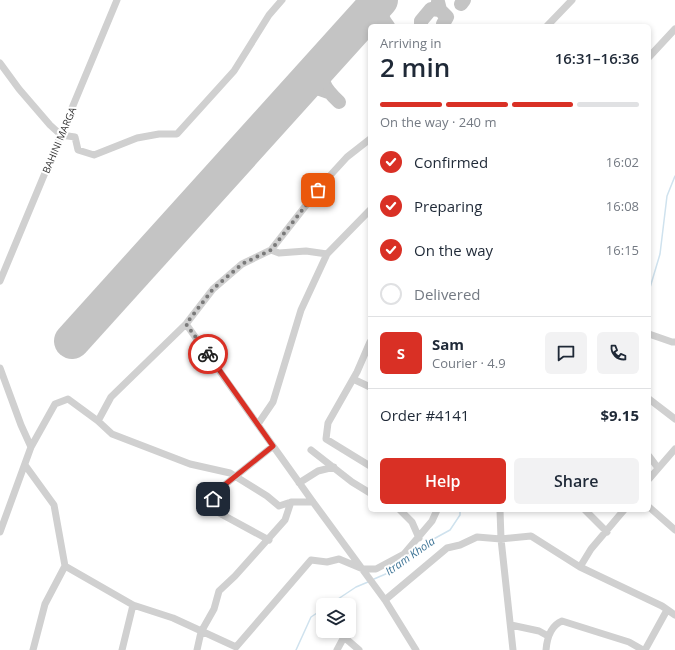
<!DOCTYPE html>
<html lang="en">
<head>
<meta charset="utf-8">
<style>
	body { margin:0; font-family:"Open Sans",sans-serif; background:#f2f2f3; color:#1f2937; height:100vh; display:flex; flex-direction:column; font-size:15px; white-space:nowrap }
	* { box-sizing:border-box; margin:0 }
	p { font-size:13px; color:#747a83 }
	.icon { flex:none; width:22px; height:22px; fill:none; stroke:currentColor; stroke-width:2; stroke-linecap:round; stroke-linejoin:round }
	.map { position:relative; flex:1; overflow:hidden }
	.panel { position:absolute; left:368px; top:24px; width:283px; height:488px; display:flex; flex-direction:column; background:#fff; border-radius:6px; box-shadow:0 2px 6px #0003 }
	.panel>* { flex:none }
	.tools { position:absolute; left:316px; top:598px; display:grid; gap:8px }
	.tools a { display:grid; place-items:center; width:40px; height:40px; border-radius:6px; background:#fff; box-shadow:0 2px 6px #0003; font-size:20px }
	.pin { position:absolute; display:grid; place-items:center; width:34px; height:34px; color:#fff; margin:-17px; border-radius:8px; box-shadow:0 2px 6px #0006 }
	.courier { position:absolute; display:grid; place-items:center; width:40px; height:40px; margin:-20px; border:3px solid #d93025; border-radius:50%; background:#fff; color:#222; box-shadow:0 1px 5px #0007 }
	.head em { font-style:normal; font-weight:600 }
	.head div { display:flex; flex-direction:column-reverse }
	.head { display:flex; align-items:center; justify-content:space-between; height:68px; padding:0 12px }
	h1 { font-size:26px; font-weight:600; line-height:30px }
	.bar { display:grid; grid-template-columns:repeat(4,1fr); gap:6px 4px; align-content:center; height:48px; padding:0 12px }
	.bar i { height:5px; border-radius:3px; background:#e0e1e3 }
	.bar .active { background:#d93025 }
	.bar p { grid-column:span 4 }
	.line { display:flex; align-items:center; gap:10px; padding:0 12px; border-top:1px solid #e0e1e3 }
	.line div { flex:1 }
	.round { display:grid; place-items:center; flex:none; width:42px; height:42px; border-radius:6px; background:#f2f2f3 }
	ol { padding:0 12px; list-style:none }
	li { display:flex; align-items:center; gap:12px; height:44px }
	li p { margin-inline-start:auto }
	li .icon { padding:4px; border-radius:50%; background:#d93025; color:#fff; stroke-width:4 }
	li:last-child { color:#747a83 }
	li i { width:22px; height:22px; border:2px solid #e0e1e3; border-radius:50% }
	.action { display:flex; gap:8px; margin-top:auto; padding:8px 12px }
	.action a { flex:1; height:46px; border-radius:6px; background:#d93025; color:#fff; font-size:16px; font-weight:600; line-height:46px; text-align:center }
	.action a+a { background:#f2f2f3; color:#1f2937 }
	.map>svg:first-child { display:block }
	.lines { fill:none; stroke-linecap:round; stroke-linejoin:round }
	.stream { stroke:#cfe2ee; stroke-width:1.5 }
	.taxiway { stroke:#c4c4c4; stroke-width:14 }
	.runway { stroke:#c4c4c4; stroke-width:36 }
	.minor { stroke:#d0d0d0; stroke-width:7 }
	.done { stroke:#7a7a7a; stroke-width:4; stroke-dasharray:0 7.2 }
	.route { stroke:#d93025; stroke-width:5 }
	.labels { text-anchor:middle; stroke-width:4; stroke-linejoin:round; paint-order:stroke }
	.street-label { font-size:10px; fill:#333; stroke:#fff }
	.water-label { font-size:11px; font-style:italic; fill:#3f7597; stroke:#fff }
</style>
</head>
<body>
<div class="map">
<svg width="675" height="650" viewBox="0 0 675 650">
	<rect width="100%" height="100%" fill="#fff"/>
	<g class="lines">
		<path class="stream" d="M 649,291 L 660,254 L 667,196 L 675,176
			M 374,579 L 388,573 L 419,547 L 450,530 L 460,515 L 460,510
			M 329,605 L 356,587 L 368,582
			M 296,650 L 311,617 L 323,609"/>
		<path class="taxiway" d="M 382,0 C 378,9 382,19 388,26
			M 438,2 L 440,10 L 447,17 L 443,24
			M 461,4 L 464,0
			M 421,26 L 421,21 L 431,9 L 440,10
			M 355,27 L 373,21 L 387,25
			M 326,59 C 320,81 322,86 339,102
			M 298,90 L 314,87 L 328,92"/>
		<path class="runway" d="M 72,341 L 380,0"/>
		<path class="minor" d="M 547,26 L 572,0
			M 649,57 L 675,29
			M 0,63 L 19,89 L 50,125 L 61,135 L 75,137 L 78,150 L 94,155 L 137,138 L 159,134 L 177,134 L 234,71 L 269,15 L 282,0
			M 271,250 L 279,253 L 306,251 L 327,254
			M 0,281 L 117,0
			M 186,324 L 313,502 L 385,600 L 416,650
			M 649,334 L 672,342 L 675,342
			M 370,342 L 357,372 L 328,423 L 326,439 L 370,466
			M 0,368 L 21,425 L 31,447
			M 353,379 L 370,387
			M 649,399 L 675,419
			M 98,421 L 112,434 L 190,464 L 230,473 L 267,496 L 279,506 L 291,502
			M 258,424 L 273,402 L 301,310 L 327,254 L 370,210
			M 311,450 L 352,482 L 370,493
			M 649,456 L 658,468
			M 25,465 L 54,505 L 65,566 L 45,604 L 33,650
			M 649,479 L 675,449
			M 299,483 L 318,471 L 334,467
			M 649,507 L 675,530
			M 400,510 L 412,522 L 419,538
			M 500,510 L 501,539 L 513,650
			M 585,510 L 607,532
			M 0,532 L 31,447 L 55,404 L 68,399 L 98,421 L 111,397 L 186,324 L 213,289 L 242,264 L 271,250 L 325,181 L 347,157 L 370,139
			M 269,540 L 210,508 L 217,491 L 273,446
			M 65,566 L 133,605 L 173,618 L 236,647 L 311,560 L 327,562 L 339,559 L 363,569 L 376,569 L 404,554 L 432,521 L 437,510
			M 580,567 L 591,549 L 624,510
			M 385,600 L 447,548 L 460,545 L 477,537 L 501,539 L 531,536 L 580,567 L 662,606 L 675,615
			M 511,625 L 539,631 L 548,636
			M 122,650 L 133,605
			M 197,650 L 201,632 L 214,609 L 219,591 L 235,576 L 285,520 L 291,502 L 313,502
			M 337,650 L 344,637 L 359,650
			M 546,650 C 547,638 550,626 562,621 L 629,642 L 643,650
			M 645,650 L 667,610"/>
	</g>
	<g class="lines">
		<path class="done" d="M 208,354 L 186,324 L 213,289 L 242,264 L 271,250 L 318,190"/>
		<path class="route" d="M 208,354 L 273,446 L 217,491 L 213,499"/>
	</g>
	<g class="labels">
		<g class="street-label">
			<text transform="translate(59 140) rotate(-67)" y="4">BAHINI MARGA</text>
		</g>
		<g class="water-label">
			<text transform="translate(410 556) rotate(-35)" y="4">Itram Khola</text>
		</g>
	</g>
</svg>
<div class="tools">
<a><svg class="icon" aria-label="layers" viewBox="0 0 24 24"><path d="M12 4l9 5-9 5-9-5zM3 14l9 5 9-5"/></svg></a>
</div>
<div class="pin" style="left:318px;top:190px;background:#ea580c"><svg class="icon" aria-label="bag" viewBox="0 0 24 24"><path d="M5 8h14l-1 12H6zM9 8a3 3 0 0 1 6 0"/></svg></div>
<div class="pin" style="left:213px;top:499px;background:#1f2937"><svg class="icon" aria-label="home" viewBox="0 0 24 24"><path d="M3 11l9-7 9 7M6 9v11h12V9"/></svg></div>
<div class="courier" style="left:208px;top:354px"><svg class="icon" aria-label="bike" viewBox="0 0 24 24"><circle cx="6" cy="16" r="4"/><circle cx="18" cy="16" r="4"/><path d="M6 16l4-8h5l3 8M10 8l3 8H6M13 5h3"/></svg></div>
<section class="panel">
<div class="head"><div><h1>2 min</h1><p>Arriving in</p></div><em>16:31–16:36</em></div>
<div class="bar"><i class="active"></i><i class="active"></i><i class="active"></i><i></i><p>On the way · 240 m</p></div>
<ol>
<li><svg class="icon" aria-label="check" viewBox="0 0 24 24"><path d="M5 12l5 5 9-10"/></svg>Confirmed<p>16:02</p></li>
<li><svg class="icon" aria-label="check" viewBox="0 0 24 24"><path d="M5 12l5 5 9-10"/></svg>Preparing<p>16:08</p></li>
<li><svg class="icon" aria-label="check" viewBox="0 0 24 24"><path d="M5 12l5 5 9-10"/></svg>On the way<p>16:15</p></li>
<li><i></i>Delivered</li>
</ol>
<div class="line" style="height:72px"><b class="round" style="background:#d93025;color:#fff">S</b><div><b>Sam</b><p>Courier · 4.9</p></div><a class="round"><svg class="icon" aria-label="chat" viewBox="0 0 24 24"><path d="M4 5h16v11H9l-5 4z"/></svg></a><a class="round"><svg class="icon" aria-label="phone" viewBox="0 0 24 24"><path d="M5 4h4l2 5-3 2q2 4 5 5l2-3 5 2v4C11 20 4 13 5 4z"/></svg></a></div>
<div class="line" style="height:52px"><div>Order #4141</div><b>$9.15</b></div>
<div class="action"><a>Help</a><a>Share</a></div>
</section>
</div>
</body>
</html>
